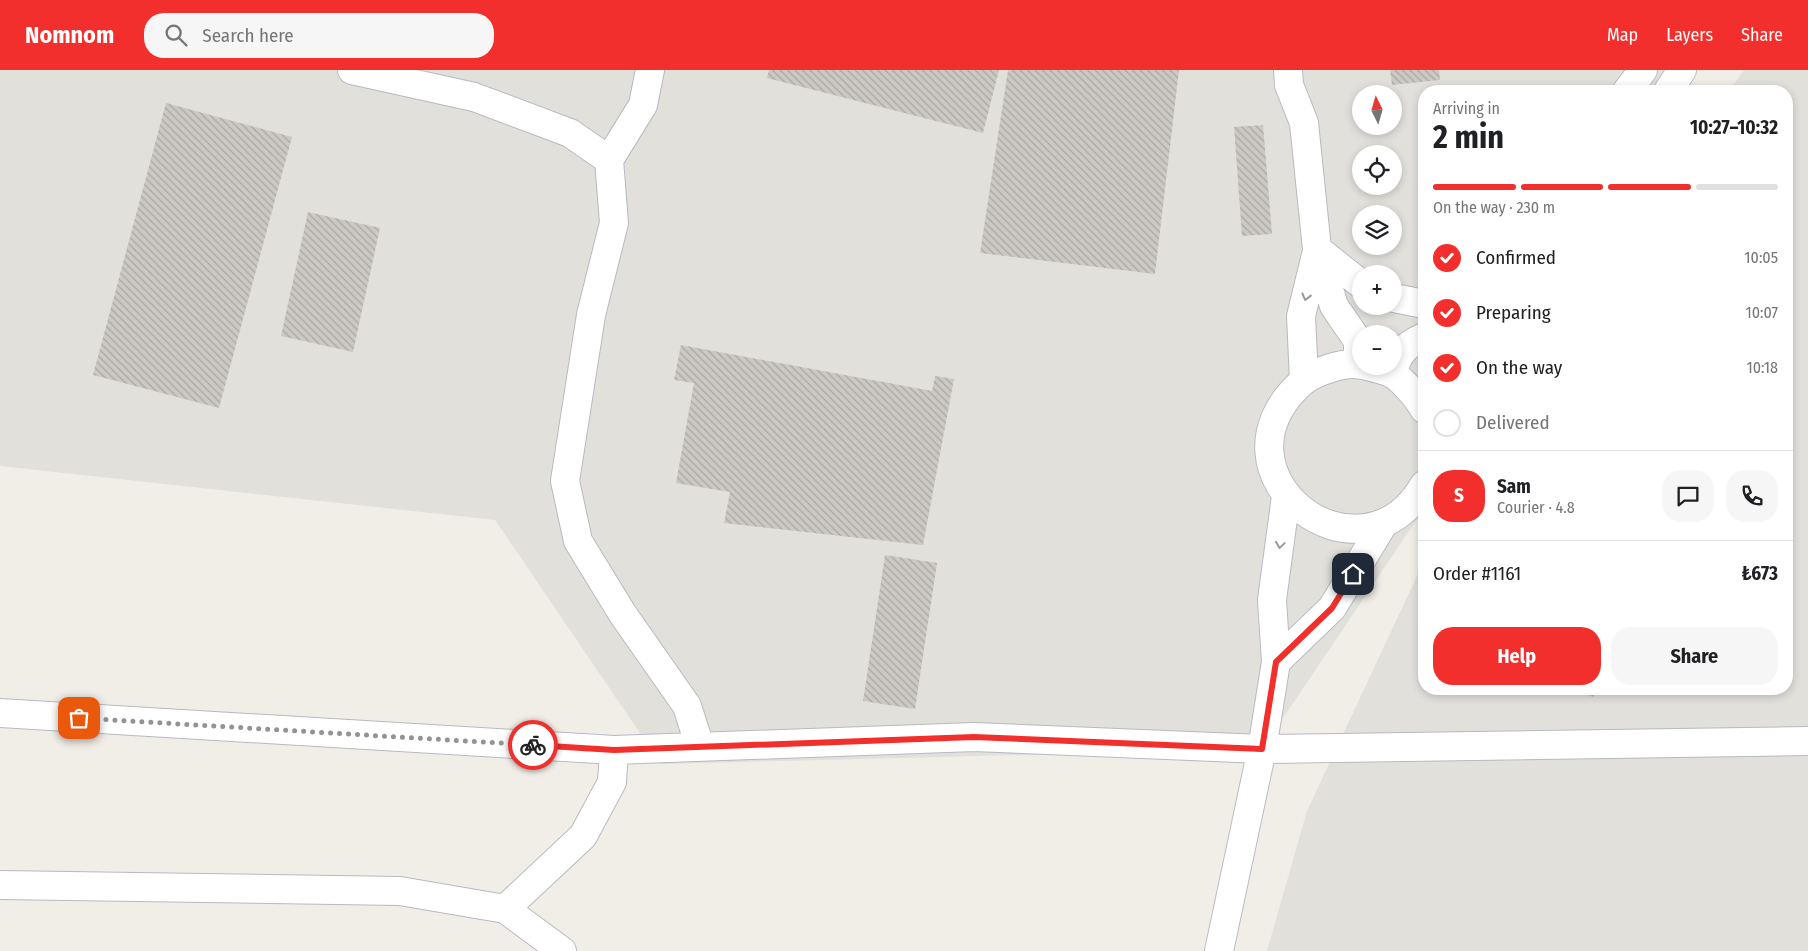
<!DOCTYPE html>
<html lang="en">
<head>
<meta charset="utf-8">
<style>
	body { margin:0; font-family:"Fira Sans Condensed",sans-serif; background:#f6f6f6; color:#202124; height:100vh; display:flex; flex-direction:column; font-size:19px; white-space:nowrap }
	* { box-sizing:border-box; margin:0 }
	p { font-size:16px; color:#757577 }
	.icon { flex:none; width:28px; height:28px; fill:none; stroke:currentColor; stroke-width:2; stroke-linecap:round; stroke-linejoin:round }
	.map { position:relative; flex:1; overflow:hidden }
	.side { position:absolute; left:1418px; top:15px; width:375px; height:610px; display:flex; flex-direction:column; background:#fff; border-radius:20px; box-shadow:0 2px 8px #0003 }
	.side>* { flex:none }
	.needle { width:32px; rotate:355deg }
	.fabs { position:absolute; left:1352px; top:15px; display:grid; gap:10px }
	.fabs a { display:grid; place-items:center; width:50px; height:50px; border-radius:50%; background:#fff; box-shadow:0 2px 8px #0003; font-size:25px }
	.pin { position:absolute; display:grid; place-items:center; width:42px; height:42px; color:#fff; margin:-21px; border-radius:10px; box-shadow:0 2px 8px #0006 }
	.courier { position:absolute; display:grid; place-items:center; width:50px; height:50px; margin:-25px; border:4px solid #f22f2c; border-radius:50%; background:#fff; color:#222; box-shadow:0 1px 6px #0007 }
	.head em { font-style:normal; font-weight:700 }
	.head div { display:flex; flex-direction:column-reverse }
	.head { display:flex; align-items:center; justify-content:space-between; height:85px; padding:0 15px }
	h1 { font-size:32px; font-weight:700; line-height:38px }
	.bar { display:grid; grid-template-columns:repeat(4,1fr); gap:8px 5px; align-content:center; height:60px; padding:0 15px }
	.bar i { height:6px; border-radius:4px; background:#e0e0e0 }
	.bar .active { background:#f22f2c }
	.bar p { grid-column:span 4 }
	.line { display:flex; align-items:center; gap:12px; padding:0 15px; border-top:1px solid #e0e0e0 }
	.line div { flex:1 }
	.round { display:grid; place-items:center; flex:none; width:52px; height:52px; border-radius:20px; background:#f6f6f6 }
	ol { padding:0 15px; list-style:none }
	li { display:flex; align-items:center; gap:15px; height:55px }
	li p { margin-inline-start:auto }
	li .icon { padding:5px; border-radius:50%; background:#f22f2c; color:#fff; stroke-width:4 }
	li:last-child { color:#757577 }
	li i { width:28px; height:28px; border:2px solid #e0e0e0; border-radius:50% }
	.primary-button { display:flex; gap:10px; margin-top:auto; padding:10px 15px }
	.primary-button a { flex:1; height:58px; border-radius:20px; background:#f22f2c; color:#fff; font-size:20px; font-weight:700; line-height:58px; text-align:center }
	.primary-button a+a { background:#f6f6f6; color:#202124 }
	header { display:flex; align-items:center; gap:30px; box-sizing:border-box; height:70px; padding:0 25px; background:#f22f2c; color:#fff }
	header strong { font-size:24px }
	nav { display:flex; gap:28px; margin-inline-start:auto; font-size:18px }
	.search { width:350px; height:45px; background:#f6f6f6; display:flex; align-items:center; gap:12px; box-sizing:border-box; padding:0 18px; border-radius:20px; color:#757577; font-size:19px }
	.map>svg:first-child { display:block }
	.industrial { fill:#e2e0db; fill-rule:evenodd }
	.building { fill:url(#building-back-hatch) }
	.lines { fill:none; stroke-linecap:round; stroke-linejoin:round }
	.street-casing { stroke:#b7babe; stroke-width:30 }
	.secondary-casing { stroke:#b8bcc1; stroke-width:30 }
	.street { stroke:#fff; stroke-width:28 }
	.secondary { stroke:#fff; stroke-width:28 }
	.oneway { stroke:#969a9d }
	.done { stroke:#919494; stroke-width:5; stroke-dasharray:0 9 }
	.route { stroke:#f22f2c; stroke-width:6 }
</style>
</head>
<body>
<header>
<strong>Nomnom</strong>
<div class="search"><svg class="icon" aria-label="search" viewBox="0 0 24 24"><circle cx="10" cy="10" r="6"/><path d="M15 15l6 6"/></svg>Search here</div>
<nav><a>Map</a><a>Layers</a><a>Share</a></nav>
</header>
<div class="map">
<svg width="1808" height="881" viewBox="0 0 1808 881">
	<defs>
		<pattern id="building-back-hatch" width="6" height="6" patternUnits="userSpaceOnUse" patternTransform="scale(1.25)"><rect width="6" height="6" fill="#ccc9c4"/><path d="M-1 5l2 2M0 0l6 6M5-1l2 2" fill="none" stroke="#a9a7a3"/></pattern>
	</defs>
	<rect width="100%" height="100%" fill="#f1eee7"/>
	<path class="industrial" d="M 0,0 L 1682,0 L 1668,21 L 1424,21 L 1424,439 L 1262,679 L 661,694 L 495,450 L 0,396 ZM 1361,24 L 1394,24 L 1394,56 L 1361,56 ZM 1361,84 L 1394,84 L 1394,116 L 1361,116 ZM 1361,144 L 1394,144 L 1394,176 L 1361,176 ZM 1361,204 L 1394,204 L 1394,236 L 1361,236 ZM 1361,264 L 1394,264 L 1394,296 L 1361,296 Z
		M 1744,0 L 1808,0 L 1808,881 L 1267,881 L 1307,741 L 1424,491 L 1424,619 L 1786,619 L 1786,21 L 1729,21 Z"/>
	<path class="building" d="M 769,0 L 999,0 L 983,63 L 767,8 Z
		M 1008,0 L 1179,0 L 1155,204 L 980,183 Z
		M 1390,0 L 1439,0 L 1440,10 L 1392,15 Z
		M 166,33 L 292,67 L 219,338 L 93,305 Z
		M 1263,55 L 1272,164 L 1242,166 L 1234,57 Z
		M 308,142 L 380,158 L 353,282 L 281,266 Z
		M 681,275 L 932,321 L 935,306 L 954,309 L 923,475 L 724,453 L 730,422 L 676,413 L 694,313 L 674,310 Z
		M 885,485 L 937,493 L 915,639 L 863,631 Z
		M 1572,619 L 1596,619 L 1593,627 Z"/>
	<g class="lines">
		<defs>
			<path id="street" d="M 352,0 L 474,27 L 570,63 L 609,90 L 614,153 L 591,245 L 565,411 L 578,471 L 622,543 L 687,636 L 700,677
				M 1288,0 L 1289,15 L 1304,53 L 1317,179 L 1334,236 L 1358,271 L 1358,294
				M 609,90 L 643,35 L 650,0
				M 1317,179 L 1361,214
				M 1394,228 L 1424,234
				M 1304,310 L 1301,246 L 1317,181
				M 0,643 L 614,680 L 974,667 L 1262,679 L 1808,671
				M 0,815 L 400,821 L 505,839 L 562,881
				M 505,839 L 583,766 L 612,712 L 614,680"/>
			<path id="secondary" d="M 1627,21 L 1643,0
				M 1668,21 L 1682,0
				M 1361,295 C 1345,291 1313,302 1301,313 C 1202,404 1360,525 1424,415
				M 1367,296 C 1375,298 1383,300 1391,303 C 1402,309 1418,328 1424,339
				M 1392,304 C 1399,283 1403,276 1424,267
				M 1276,592 L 1332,538 L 1384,453
				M 1219,881 L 1262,679 L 1276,592 L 1272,530 L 1286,426"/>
		</defs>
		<use href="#street" class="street-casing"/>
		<use href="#secondary" class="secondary-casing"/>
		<use href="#street" class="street"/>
		<use href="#secondary" class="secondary"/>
	</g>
	<defs><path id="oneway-chevron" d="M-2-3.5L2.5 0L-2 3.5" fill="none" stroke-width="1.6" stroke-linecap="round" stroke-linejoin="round" transform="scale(1.25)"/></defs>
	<g class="oneway">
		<use href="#oneway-chevron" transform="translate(1306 227) rotate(104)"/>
		<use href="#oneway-chevron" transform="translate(1280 475) rotate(98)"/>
	</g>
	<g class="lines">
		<path class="done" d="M 79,648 L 533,675"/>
		<path class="route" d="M 533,675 L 614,680 L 974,667 L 1262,679 L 1276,592 L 1332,538 L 1353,504"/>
	</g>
</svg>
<div class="fabs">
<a><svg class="needle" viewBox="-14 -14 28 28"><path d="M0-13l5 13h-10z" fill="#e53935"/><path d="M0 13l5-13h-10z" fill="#757577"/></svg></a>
<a><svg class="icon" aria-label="locate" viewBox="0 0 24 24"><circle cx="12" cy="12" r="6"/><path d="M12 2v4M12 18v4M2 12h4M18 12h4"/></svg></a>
<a><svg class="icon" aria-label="layers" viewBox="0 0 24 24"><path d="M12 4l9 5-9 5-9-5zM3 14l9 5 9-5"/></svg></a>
<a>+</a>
<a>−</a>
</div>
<div class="pin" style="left:79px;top:648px;background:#ea580c"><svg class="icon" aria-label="bag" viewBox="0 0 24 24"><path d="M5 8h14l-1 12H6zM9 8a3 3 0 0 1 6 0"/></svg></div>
<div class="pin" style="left:1353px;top:504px;background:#1f2937"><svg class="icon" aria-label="home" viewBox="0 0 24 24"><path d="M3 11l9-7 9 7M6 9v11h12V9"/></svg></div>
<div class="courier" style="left:533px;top:675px"><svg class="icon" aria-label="bike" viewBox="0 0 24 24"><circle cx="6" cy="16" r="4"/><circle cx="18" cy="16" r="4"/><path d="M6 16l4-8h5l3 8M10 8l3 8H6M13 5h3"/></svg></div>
<section class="side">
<div class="head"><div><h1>2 min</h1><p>Arriving in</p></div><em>10:27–10:32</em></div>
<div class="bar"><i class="active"></i><i class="active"></i><i class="active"></i><i></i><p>On the way · 230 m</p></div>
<ol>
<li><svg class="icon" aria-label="check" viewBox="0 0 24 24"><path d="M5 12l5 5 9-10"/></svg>Confirmed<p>10:05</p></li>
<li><svg class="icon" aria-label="check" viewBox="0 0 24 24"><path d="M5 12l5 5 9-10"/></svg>Preparing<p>10:07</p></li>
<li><svg class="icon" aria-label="check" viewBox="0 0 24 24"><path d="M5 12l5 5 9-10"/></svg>On the way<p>10:18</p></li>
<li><i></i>Delivered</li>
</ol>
<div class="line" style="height:90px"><b class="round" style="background:#f22f2c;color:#fff">S</b><div><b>Sam</b><p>Courier · 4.8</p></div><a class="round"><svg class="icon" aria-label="chat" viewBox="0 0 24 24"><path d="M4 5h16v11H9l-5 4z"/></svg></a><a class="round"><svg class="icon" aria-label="phone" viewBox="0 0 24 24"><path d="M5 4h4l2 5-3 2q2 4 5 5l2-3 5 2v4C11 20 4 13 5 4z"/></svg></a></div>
<div class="line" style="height:65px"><div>Order #1161</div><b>₺673</b></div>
<div class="primary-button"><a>Help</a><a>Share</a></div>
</section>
</div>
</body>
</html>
